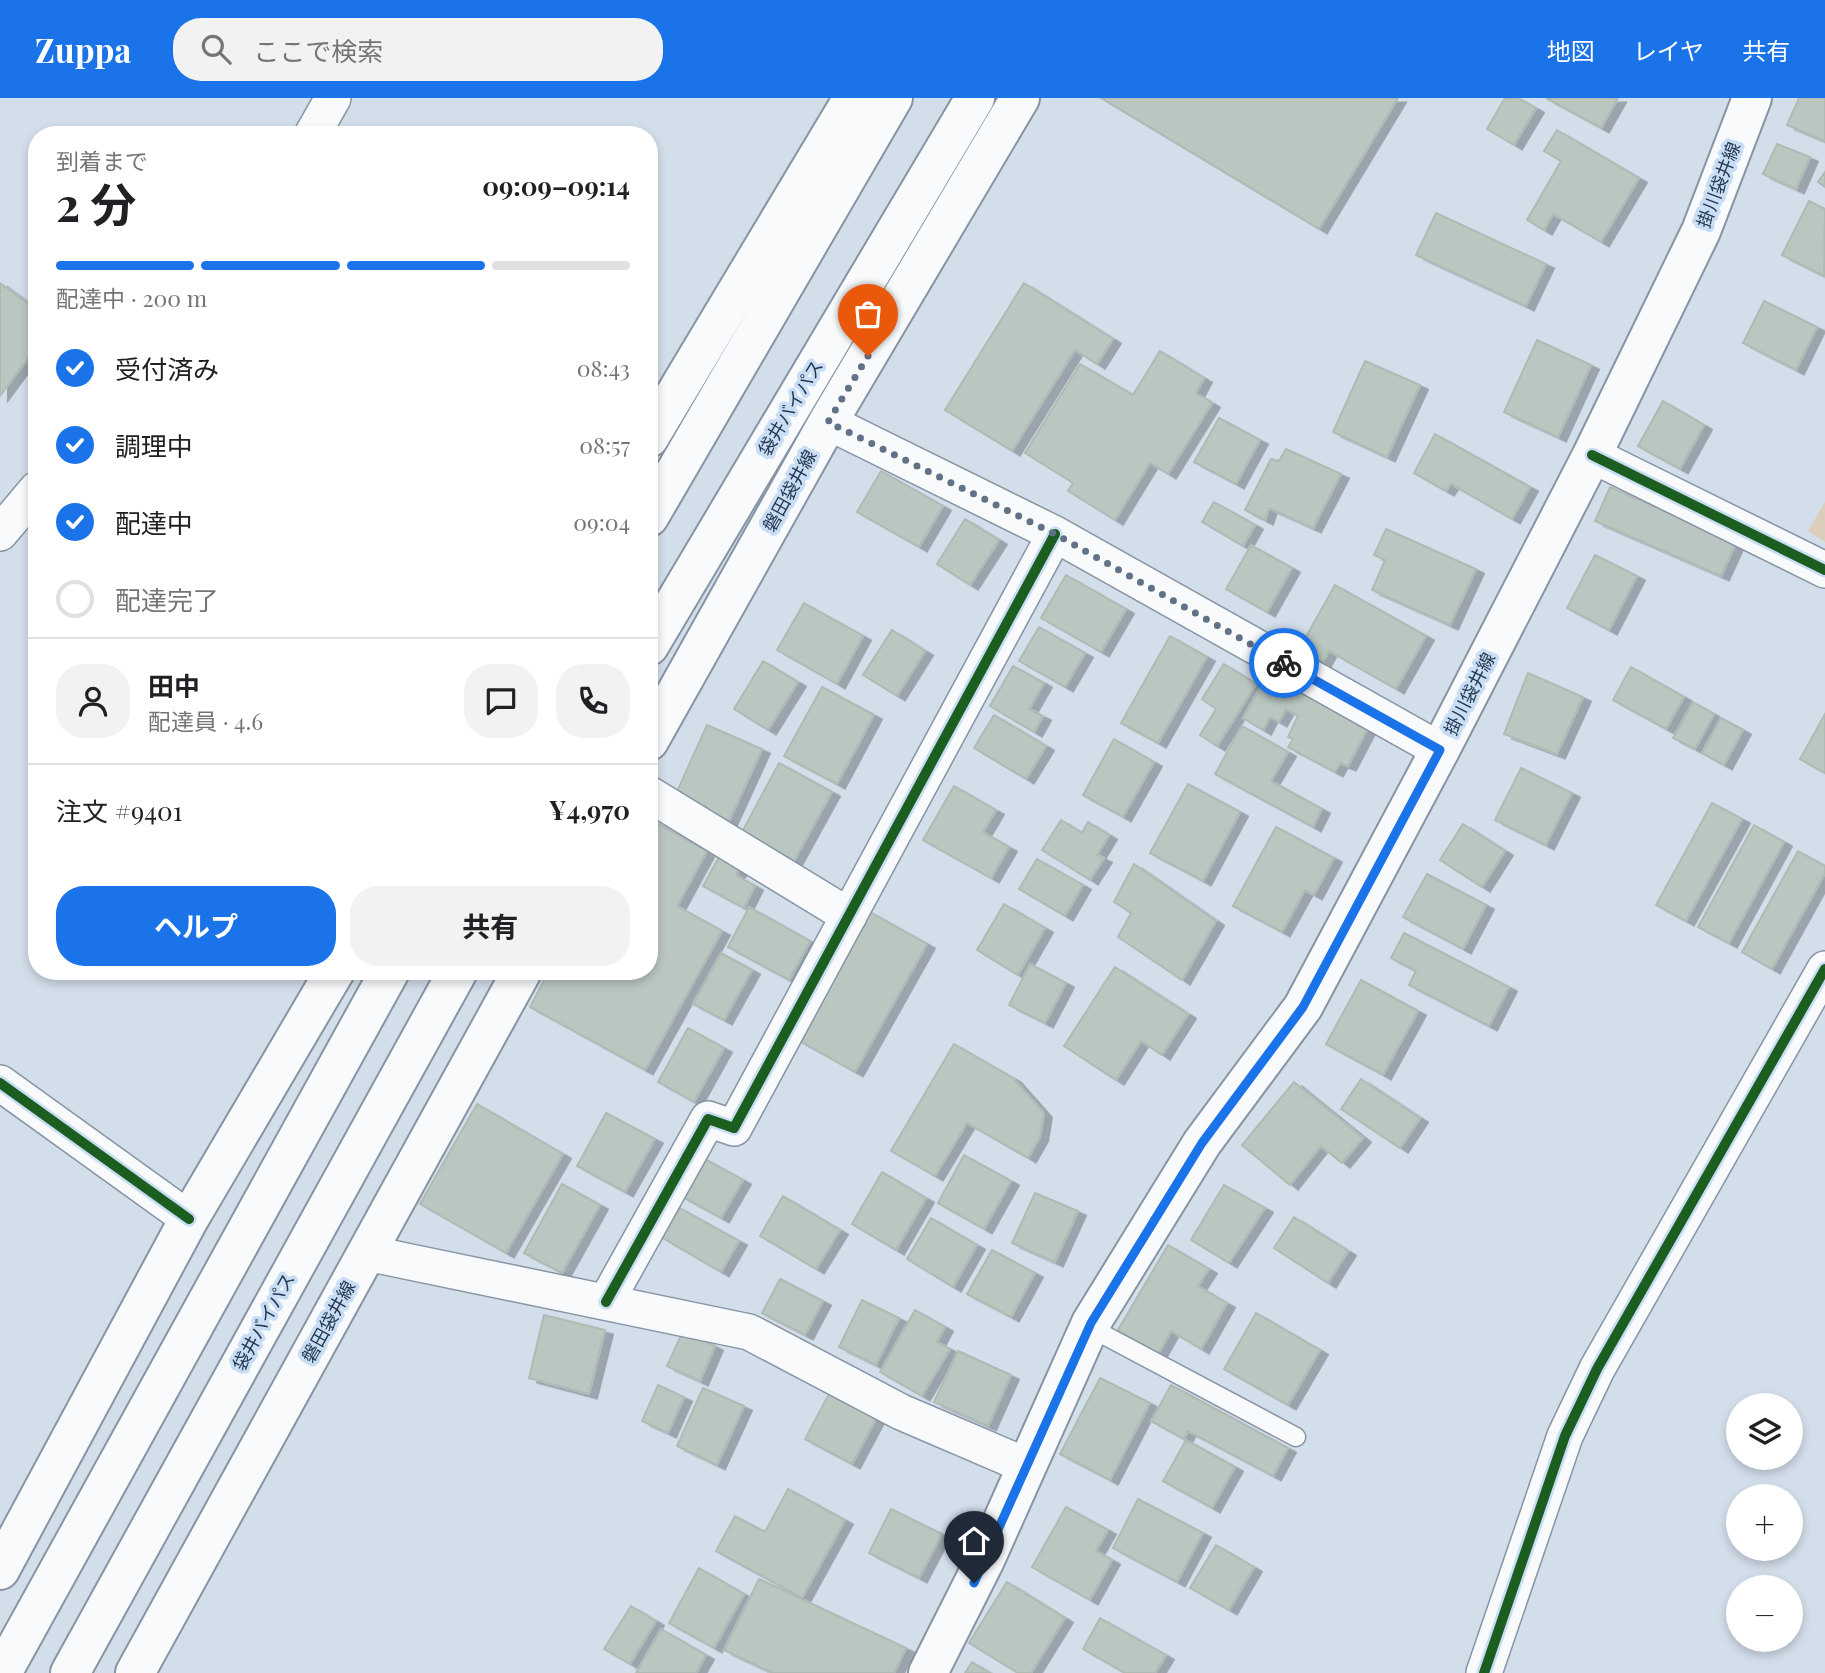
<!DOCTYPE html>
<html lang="ja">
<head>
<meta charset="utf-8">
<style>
	body { margin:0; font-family:"Playfair Display","Noto Sans JP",serif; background:#f2f2f2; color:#202124; height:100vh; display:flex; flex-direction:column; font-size:26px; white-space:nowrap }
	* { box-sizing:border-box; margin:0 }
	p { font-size:23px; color:#757577 }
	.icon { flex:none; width:38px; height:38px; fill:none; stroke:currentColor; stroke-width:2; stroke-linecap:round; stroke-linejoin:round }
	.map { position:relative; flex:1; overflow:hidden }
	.details { position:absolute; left:28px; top:28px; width:630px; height:854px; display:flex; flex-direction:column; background:#fff; border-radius:28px; box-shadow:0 4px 10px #0003 }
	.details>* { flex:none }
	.fabs { position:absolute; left:1726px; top:1295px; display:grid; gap:14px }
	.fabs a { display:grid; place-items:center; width:77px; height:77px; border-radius:50%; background:#fff; box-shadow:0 4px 10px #0003; font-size:35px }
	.pin { position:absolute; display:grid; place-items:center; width:60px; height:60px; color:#fff; margin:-72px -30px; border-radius:50% 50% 50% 0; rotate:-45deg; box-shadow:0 0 7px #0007 }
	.pin .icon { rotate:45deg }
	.courier { position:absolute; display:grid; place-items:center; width:70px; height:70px; margin:-35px; border:5px solid #1a73e8; border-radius:50%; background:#fff; color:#222; box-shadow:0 2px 9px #0007 }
	.headline em { font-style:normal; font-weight:700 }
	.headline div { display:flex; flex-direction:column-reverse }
	.headline { display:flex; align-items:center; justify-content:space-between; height:119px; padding:0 28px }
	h1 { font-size:46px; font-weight:700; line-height:52px }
	.bar { display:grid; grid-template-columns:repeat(4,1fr); gap:10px 7px; align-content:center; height:84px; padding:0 28px }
	.bar i { height:9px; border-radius:5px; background:#e0e0e0 }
	.bar .current { background:#1a73e8 }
	.bar p { grid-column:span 4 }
	.line { display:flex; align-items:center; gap:18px; padding:0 28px; border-top:2px solid #e0e0e0 }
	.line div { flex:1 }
	.round { display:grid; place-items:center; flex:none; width:74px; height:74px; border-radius:28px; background:#f2f2f2 }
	ol { padding:0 28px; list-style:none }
	li { display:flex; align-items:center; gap:21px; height:77px }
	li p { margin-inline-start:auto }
	li .icon { padding:7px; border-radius:50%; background:#1a73e8; color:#fff; stroke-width:4 }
	li:last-child { color:#757577 }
	li i { width:38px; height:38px; border:4px solid #e0e0e0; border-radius:50% }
	.cta { display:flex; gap:14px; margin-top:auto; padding:14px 28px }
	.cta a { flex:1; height:80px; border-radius:28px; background:#1a73e8; color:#fff; font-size:28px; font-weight:700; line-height:80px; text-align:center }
	.cta a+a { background:#f2f2f2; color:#202124 }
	header { display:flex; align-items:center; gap:42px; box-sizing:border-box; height:98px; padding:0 35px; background:#1a73e8; color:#fff }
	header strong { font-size:33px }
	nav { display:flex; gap:38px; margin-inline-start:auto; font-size:24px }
	.search { width:490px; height:63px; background:#f2f2f2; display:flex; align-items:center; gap:18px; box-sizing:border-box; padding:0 24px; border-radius:28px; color:#757577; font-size:26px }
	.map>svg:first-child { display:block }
	.green { fill:#dacdbb }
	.building { fill:#bac7c0; stroke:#aebbb5; stroke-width:2; filter:url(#shadow) }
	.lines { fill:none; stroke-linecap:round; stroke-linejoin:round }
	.service-casing { stroke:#8794a4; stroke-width:21 }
	.minor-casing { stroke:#8794a4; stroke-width:38 }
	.secondary-casing { stroke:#8794a4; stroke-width:42 }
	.trunk-casing { stroke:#8794a4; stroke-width:42 }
	.service { stroke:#f8fafc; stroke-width:18 }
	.minor { stroke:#f8fafc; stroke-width:35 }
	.secondary { stroke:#f8fafc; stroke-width:38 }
	.trunk { stroke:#f8fafc; stroke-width:38 }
	.cycleway-casing { stroke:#c9ddf5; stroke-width:15 }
	.cycleway { stroke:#1b5e20; stroke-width:10 }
	.done { stroke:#617186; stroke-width:7; stroke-dasharray:0 12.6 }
	.route { stroke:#1a73e8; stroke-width:9 }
	.labels { text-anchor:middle; stroke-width:7; stroke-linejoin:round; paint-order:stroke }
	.street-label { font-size:18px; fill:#23374f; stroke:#c9ddf5 }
</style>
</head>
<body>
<header>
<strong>Zuppa</strong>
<div class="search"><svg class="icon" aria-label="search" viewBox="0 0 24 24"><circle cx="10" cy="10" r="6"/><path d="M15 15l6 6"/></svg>ここで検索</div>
<nav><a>地図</a><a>レイヤ</a><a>共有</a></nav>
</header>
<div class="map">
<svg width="1825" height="1575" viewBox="0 0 1825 1575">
	<defs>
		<filter id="shadow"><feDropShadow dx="8" dy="4.5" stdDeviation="0" flood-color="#0004"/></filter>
	</defs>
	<rect width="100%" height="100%" fill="#d3deeb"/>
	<path class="green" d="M 1825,404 L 1825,444 L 1808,433 Z"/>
	<path class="building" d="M 1101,0 L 1398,0 L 1319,131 Z
		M 1505,0 L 1518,0 L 1536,10 L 1514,47 L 1487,31 Z
		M 1546,0 L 1618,0 L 1601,30 Z
		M 1799,0 L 1825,0 L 1825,43 L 1787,27 Z
		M 1557,32 L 1639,80 L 1601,144 L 1553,116 L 1544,132 L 1527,122 L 1561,63 L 1544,53 Z
		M 1777,46 L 1810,59 L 1796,91 L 1763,76 Z
		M 1825,74 L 1825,89 L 1818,84 Z
		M 1809,103 L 1825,111 L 1824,178 L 1782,157 Z
		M 1436,115 L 1546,166 L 1526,208 L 1416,157 Z
		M 0,185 L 37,212 L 37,248 L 0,298 Z
		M 1024,185 L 1113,241 L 1097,266 L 1075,252 L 1012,353 L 945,312 Z
		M 1764,203 L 1817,229 L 1796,272 L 1743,245 Z
		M 1537,242 L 1591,267 L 1558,339 L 1504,314 Z
		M 1160,253 L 1204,280 L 1196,295 L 1212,305 L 1168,376 L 1150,365 L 1115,422 L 1068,393 L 1073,385 L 1025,355 L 1080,266 L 1133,297 Z
		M 1365,263 L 1420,287 L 1387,359 L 1333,334 Z
		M 1663,303 L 1704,327 L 1680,371 L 1638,348 Z
		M 1219,320 L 1260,342 L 1236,386 L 1194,364 Z
		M 1435,336 L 1530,389 L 1512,421 L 1451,386 L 1446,393 L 1414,375 Z
		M 1286,351 L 1341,376 L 1313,430 L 1269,410 L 1265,422 L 1245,412 L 1271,361 L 1279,363 Z
		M 881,373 L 943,408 L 919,449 L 857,414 Z
		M 1610,389 L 1736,445 L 1721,478 L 1595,423 Z
		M 1214,404 L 1255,427 L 1243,448 L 1202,424 Z
		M 965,421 L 999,442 L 970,487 L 937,466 Z
		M 1386,431 L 1476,471 L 1450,527 L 1372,492 L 1385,462 L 1374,457 Z
		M 1251,447 L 1292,470 L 1267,514 L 1226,491 Z
		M 1595,457 L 1637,478 L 1609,532 L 1567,510 Z
		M 1066,477 L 1126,511 L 1101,554 L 1041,520 Z
		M 1335,487 L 1426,538 L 1396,591 L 1329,553 L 1323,564 L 1299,551 Z
		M 804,505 L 863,538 L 837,586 L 777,552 Z
		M 1039,529 L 1085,555 L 1065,589 L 1019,563 Z
		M 892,532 L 925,553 L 897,598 L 863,577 Z
		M 1170,538 L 1207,559 L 1158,645 L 1121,625 Z
		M 763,563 L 798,584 L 768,632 L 734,611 Z
		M 1224,566 L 1256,586 L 1217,648 L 1200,637 L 1216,611 L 1202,601 Z
		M 1013,568 L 1044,585 L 1029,611 L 1043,618 L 1034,634 L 990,608 Z
		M 1631,569 L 1684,599 L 1666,631 L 1613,602 Z
		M 1528,575 L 1583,599 L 1557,656 L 1504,636 Z
		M 1296,583 L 1371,624 L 1348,668 L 1340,665 L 1335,674 L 1288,649 L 1293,641 L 1288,639 L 1298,618 L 1286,611 L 1279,624 L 1270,619 L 1263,632 L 1243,620 L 1262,587 L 1284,601 Z
		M 822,589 L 874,617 L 837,686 L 784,658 Z
		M 1693,604 L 1714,616 L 1695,651 L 1673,640 Z
		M 1825,616 L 1825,675 L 1800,661 Z
		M 994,617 L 1046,648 L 1026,681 L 974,650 Z
		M 1721,620 L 1743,632 L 1724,667 L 1702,655 Z
		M 707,627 L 762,651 L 729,723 L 675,698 Z
		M 1242,628 L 1288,654 L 1271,683 L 1322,711 L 1313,729 L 1215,676 Z
		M 1114,641 L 1154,664 L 1123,719 L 1083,697 Z
		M 779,665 L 832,694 L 794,763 L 742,734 Z
		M 1521,670 L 1572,695 L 1546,747 L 1495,722 Z
		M 1188,686 L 1240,714 L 1203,783 L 1150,755 Z
		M 954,688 L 996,712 L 983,734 L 1009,749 L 991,780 L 923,742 Z
		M 1712,705 L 1742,721 L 1686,823 L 1656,807 Z
		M 649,721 L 707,753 L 677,808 L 722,833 L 645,972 L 530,909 L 549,873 L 649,873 Z
		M 1061,722 L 1082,735 L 1088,724 L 1109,737 L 1097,757 L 1104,760 L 1090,782 L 1042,752 Z
		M 1463,726 L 1505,753 L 1482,789 L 1440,762 Z
		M 1754,727 L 1784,744 L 1729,845 L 1698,829 Z
		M 1276,729 L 1334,760 L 1314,797 L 1305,792 L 1282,834 L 1233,808 Z
		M 1798,753 L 1825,768 L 1825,775 L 1772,871 L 1742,854 Z
		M 720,757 L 741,768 L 736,777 L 755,788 L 744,810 L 703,788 Z
		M 1037,761 L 1083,787 L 1065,818 L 1019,791 Z
		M 1134,766 L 1216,823 L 1182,882 L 1118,839 L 1131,815 L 1114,804 Z
		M 1427,776 L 1486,807 L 1463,851 L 1403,819 Z
		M 1004,806 L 1045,830 L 1018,877 L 977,852 Z
		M 749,809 L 810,843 L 789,882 L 728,849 Z
		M 870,814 L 927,846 L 855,974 L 798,942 Z
		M 1404,835 L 1509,889 L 1489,928 L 1409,887 L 1416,873 L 1391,860 Z
		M 721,855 L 752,872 L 724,922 L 693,906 Z
		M 1030,866 L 1066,885 L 1045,925 L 1009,907 Z
		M 1115,869 L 1188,916 L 1162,957 L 1141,943 L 1116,982 L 1064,948 Z
		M 1361,882 L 1418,913 L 1383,977 L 1326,946 Z
		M 688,930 L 724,950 L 694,1004 L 658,984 Z
		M 954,946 L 1013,980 L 1044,1015 L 1040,1039 L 1028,1060 L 967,1025 L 935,1078 L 891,1053 Z
		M 1361,981 L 1420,1020 L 1400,1050 L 1341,1011 Z
		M 1294,984 L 1363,1040 L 1342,1065 L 1321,1048 L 1290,1087 L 1242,1047 Z
		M 477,1006 L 563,1056 L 506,1155 L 420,1106 Z
		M 606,1015 L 655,1041 L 625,1094 L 577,1068 Z
		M 964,1057 L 1011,1083 L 984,1131 L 938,1105 Z
		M 703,1060 L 743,1082 L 721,1120 L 681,1098 Z
		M 882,1074 L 926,1100 L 896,1152 L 852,1126 Z
		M 562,1086 L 600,1107 L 562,1175 L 524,1155 Z
		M 1224,1087 L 1265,1110 L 1229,1165 L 1191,1142 Z
		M 1035,1095 L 1078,1113 L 1055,1164 L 1012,1145 Z
		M 783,1098 L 840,1132 L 816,1171 L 760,1138 Z
		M 678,1109 L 739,1143 L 721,1174 L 661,1139 Z
		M 1294,1119 L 1348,1153 L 1328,1185 L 1274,1150 Z
		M 931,1120 L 977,1147 L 953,1189 L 907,1161 Z
		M 1168,1147 L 1209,1171 L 1198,1188 L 1227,1205 L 1201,1251 L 1171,1233 L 1158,1256 L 1118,1232 Z
		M 992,1152 L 1035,1175 L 1011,1219 L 967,1196 Z
		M 780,1181 L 823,1203 L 805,1237 L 762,1215 Z
		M 862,1202 L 899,1220 L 876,1267 L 839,1249 Z
		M 915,1212 L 945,1229 L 937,1244 L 950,1251 L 922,1298 L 880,1274 Z
		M 1256,1215 L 1320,1252 L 1288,1307 L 1224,1271 Z
		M 544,1217 L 605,1232 L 589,1296 L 529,1280 Z
		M 683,1233 L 715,1248 L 700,1283 L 667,1268 Z
		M 958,1253 L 1011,1277 L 988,1328 L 934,1304 Z
		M 1100,1280 L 1150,1305 L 1110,1382 L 1060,1356 Z
		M 658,1287 L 684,1299 L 668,1335 L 642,1323 Z
		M 1171,1287 L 1288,1350 L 1273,1378 L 1188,1333 L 1184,1341 L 1151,1323 Z
		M 703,1290 L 744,1308 L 717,1367 L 677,1348 Z
		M 830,1294 L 877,1319 L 852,1366 L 805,1341 Z
		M 1186,1342 L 1235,1369 L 1212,1410 L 1163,1383 Z
		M 788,1391 L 845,1422 L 802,1500 L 716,1453 L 735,1418 L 765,1434 Z
		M 1138,1401 L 1203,1435 L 1177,1484 L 1113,1450 Z
		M 1066,1409 L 1108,1432 L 1096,1453 L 1112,1462 L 1090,1502 L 1032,1469 Z
		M 891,1411 L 942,1436 L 919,1480 L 869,1455 Z
		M 1216,1447 L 1254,1469 L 1229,1512 L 1190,1490 Z
		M 699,1470 L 744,1496 L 714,1550 L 669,1525 Z
		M 759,1481 L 906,1550 L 894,1575 L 773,1575 L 724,1552 Z
		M 1007,1484 L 1065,1520 L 1031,1575 L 1018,1575 L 969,1545 Z
		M 631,1508 L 656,1523 L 630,1566 L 604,1551 Z
		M 1100,1520 L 1166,1557 L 1155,1575 L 1125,1575 L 1083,1551 Z
		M 661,1531 L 706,1557 L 696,1575 L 636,1575 Z
		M 972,1564 L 990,1575 L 965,1575 Z"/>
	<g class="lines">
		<defs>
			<path id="service" d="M 1089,1229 L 1296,1339"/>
			<path id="minor" d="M 312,37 L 333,0
				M 828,324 L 1055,436 L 1440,652
				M 1592,357 L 1825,472
				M 0,435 L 37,391
				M 649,696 L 849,818
				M 0,985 L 189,1121
				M 367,1155 L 749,1234 L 901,1314 L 1027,1368
				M 606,1204 L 708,1021 L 734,1030 L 1055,436
				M 1484,1575 L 1565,1338 L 1597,1271 L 1825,871"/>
			<path id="secondary" d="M 649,340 L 853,0
				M 649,643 L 828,324 L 1020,0
				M 0,1472 L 189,1121 L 335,873
				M 135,1575 L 522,873
				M 928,1575 L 985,1462 L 1091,1225 L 1202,1045 L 1303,909 L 1440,652 L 1592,357 L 1701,133 L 1752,0"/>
			<path id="trunk" d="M 649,419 L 893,0
				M 649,548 L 975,0
				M 2,1575 L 390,873
				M 70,1575 L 458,873"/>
		</defs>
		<use href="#service" class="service-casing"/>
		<use href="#minor" class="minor-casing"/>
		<use href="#secondary" class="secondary-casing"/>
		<use href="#trunk" class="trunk-casing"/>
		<use href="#service" class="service"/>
		<use href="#minor" class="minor"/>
		<use href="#secondary" class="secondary"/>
		<use href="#trunk" class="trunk"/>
		<defs>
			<path id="cycleway" d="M 1592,357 L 1825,472
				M 0,985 L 189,1121
				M 606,1204 L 708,1021 L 734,1030 L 1055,436
				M 1484,1575 L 1565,1338 L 1597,1271 L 1825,871"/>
		</defs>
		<use href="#cycleway" class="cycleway-casing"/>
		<use href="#cycleway" class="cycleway"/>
	</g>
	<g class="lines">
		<path class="done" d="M 868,258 L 828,324 L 1055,436 L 1284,565"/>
		<path class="route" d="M 974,1485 L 1091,1225 L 1202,1045 L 1303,909 L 1440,652 L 1284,565"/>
	</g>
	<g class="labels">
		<g class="street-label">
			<text transform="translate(1719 87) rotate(-69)" y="6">掛川袋井線</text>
			<text transform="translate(791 310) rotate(-59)" y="6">袋井バイパス</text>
			<text transform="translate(790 393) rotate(-61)" y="6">磐田袋井線</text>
			<text transform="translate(1470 596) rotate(-63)" y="6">掛川袋井線</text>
			<text transform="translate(264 1224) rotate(-61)" y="6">袋井バイパス</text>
			<text transform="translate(329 1224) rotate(-61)" y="6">磐田袋井線</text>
		</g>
	</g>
</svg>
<div class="fabs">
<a><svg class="icon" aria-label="layers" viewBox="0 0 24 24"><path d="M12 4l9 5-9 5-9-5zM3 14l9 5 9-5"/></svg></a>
<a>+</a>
<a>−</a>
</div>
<div class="pin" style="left:868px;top:258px;background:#ea580c"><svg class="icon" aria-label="bag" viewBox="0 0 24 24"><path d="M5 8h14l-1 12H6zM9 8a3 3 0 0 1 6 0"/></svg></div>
<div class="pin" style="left:974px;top:1485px;background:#1f2937"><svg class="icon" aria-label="home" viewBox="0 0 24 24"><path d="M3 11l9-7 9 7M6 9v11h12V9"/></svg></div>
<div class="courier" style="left:1284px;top:565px"><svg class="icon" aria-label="bike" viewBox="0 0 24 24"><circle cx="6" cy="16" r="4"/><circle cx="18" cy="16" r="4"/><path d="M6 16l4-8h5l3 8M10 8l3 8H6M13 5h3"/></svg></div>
<section class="details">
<div class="headline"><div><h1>2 分</h1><p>到着まで</p></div><em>09:09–09:14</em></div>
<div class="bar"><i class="current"></i><i class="current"></i><i class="current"></i><i></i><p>配達中 · 200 m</p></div>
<ol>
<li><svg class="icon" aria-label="check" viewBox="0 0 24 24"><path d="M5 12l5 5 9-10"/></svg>受付済み<p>08:43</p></li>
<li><svg class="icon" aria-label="check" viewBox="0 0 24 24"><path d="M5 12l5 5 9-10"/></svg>調理中<p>08:57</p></li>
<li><svg class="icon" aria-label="check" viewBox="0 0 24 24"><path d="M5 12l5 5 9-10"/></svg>配達中<p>09:04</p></li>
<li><i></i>配達完了</li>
</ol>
<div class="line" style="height:126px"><a class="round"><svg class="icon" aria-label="person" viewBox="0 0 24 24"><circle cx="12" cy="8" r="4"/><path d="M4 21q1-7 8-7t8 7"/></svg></a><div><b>田中</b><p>配達員 · 4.6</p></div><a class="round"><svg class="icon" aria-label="chat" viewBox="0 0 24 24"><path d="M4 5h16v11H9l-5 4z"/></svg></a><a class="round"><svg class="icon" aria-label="phone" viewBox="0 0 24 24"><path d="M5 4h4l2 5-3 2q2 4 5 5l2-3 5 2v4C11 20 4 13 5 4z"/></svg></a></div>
<div class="line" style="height:91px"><div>注文 #9401</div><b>¥4,970</b></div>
<div class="cta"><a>ヘルプ</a><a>共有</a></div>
</section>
</div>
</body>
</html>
